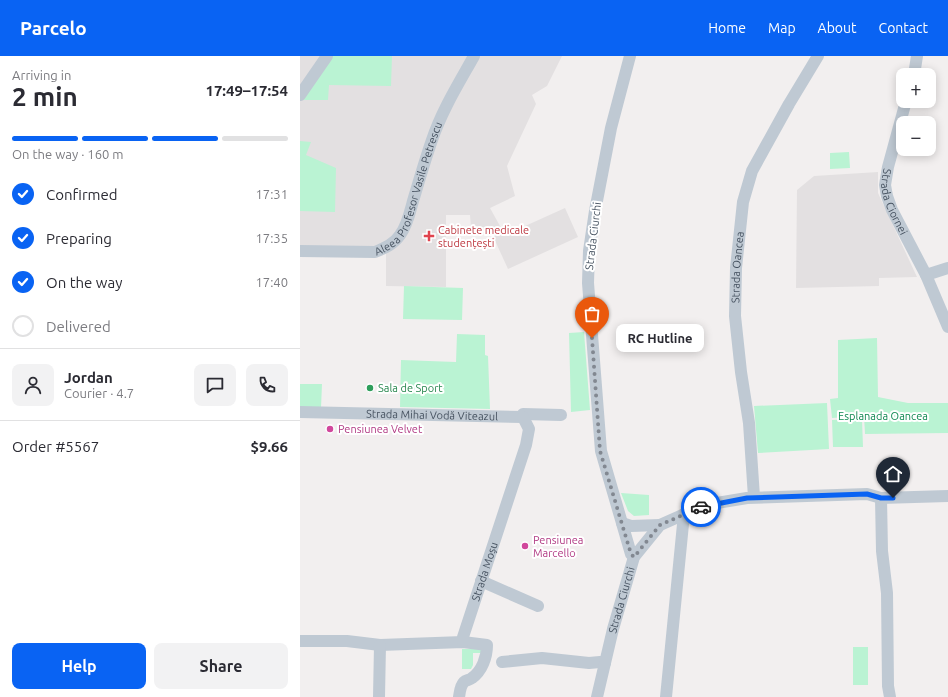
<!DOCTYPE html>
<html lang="en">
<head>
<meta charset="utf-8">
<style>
	body { margin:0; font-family:Ubuntu,sans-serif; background:#f2f2f3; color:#2b2b33; height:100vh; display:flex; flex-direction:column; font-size:15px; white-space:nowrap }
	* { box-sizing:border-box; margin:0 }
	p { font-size:13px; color:#7c7c81 }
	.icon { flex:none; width:22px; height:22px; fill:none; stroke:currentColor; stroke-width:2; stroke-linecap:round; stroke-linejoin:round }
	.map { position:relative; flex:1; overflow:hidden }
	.panel { display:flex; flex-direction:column; background:#fff; width:300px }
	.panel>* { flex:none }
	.buttons { position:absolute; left:596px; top:12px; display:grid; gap:8px }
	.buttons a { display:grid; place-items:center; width:40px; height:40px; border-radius:8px; background:#fff; box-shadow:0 2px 10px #0003; font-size:20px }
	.pin { position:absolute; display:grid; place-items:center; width:34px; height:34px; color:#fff; margin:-41px -17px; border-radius:50% 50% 50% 0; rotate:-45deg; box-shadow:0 0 4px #0007 }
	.pin .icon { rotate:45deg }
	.courier { position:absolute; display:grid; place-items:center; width:40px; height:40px; margin:-20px; border:3px solid #0963f3; border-radius:50%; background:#fff; color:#222; box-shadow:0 1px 5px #0007 }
	.bubble { position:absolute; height:28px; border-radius:8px; background:#fff; box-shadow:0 2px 10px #0003; font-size:13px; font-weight:700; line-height:28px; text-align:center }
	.overview em { font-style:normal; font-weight:700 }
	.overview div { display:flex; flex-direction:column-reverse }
	.overview { display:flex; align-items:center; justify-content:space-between; height:68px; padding:0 12px }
	h1 { font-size:26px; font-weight:700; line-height:30px }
	.bar { display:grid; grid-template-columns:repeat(4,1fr); gap:6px 4px; align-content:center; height:48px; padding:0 12px }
	.bar i { height:5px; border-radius:3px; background:#e1e1e2 }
	.bar .current { background:#0963f3 }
	.bar p { grid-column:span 4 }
	.line { display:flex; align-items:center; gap:10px; padding:0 12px; border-top:1px solid #e1e1e2 }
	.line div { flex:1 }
	.round { display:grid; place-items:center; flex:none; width:42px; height:42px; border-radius:8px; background:#f2f2f3 }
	ol { padding:0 12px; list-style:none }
	li { display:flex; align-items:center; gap:12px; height:44px }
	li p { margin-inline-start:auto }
	li .icon { padding:4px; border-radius:50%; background:#0963f3; color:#fff; stroke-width:4 }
	li:last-child { color:#7c7c81 }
	li i { width:22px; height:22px; border:2px solid #e1e1e2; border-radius:50% }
	.action { display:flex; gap:8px; margin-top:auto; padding:8px 12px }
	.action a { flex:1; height:46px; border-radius:8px; background:#0963f3; color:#fff; font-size:16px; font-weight:700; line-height:46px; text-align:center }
	.action a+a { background:#f2f2f3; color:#2b2b33 }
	header { display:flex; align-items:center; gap:24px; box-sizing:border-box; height:56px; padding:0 20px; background:#0963f3; color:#fff }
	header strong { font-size:19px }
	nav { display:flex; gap:22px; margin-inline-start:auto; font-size:14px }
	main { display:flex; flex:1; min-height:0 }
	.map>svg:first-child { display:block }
	.education { fill:#e3e0e1 }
	.green { fill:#baf3d3 }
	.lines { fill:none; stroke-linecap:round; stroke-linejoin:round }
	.minor { stroke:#bfc9d3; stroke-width:12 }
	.done { stroke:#828891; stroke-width:4; stroke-dasharray:0 7.2 }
	.route { stroke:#0963f3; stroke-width:5 }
	.health-dot { fill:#e0444e; stroke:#fff; stroke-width:1.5 }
	.leisure-dot { fill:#2e9e5b; stroke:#fff; stroke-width:1.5 }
	.hotel-dot { fill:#d1479c; stroke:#fff; stroke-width:1.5 }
	.labels { text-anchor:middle; stroke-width:4; stroke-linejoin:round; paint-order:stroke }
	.street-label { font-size:11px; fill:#45515f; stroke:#fff }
	.health-label { font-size:11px; fill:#be3a42; stroke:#fff; text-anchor:start }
	.leisure-label { font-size:11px; fill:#27864d; stroke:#fff; text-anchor:start }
	.park-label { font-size:11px; fill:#0f8851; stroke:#fff }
	.hotel-label { font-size:11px; fill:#b23c85; stroke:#fff; text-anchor:start }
</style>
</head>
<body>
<header>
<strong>Parcelo</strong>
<nav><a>Home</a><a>Map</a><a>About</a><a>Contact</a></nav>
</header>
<main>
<section class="panel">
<div class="overview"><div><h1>2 min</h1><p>Arriving in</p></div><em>17:49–17:54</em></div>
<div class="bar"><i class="current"></i><i class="current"></i><i class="current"></i><i></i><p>On the way · 160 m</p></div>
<ol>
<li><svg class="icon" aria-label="check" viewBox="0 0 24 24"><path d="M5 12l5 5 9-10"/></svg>Confirmed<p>17:31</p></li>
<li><svg class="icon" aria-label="check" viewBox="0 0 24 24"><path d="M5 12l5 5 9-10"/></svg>Preparing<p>17:35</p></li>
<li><svg class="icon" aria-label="check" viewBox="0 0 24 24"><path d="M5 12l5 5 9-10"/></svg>On the way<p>17:40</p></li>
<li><i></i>Delivered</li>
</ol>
<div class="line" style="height:72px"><a class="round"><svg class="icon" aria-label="person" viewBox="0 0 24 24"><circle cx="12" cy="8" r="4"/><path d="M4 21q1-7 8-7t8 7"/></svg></a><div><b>Jordan</b><p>Courier · 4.7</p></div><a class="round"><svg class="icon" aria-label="chat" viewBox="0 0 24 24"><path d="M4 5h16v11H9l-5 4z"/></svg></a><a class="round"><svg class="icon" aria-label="phone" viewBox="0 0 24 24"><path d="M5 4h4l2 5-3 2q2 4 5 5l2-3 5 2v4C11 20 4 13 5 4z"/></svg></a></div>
<div class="line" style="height:52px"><div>Order #5567</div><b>$9.66</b></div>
<div class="action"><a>Help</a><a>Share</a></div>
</section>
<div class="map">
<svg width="648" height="641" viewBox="0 0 648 641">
	<rect width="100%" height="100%" fill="#f2efef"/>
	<path class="education" d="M 0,0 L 262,0 L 247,30 L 232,39 L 236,48 L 207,110 L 215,140 L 190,152 L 205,179 L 265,152 L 278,181 L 208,213 L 192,178 L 187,171 L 171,172 L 170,159 L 146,159 L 146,231 L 86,230 L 86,192 L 0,195 Z
		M 578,116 L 578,137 L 617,221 L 579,222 L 579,230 L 496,232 L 497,134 L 514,120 Z"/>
	<path class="green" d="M 33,0 L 92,0 L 91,30 L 29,29 L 28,44 L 3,44 Z
		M 0,85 L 11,86 L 6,99 L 36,112 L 35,156 L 0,155 Z
		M 549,96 L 550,112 L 530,113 L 530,97 Z
		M 104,230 L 163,232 L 162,264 L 103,263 Z
		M 284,276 L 290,354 L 271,356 L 269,277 Z
		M 157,278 L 185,279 L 185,299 L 188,300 L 190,353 L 100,351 L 101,304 L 156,306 Z
		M 577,282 L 578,341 L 608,347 L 648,347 L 648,377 L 565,378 L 564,360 L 532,362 L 530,343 L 538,342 L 538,284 Z
		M 0,328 L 22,328 L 21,352 L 0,352 Z
		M 527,347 L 529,393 L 458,397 L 454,350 Z
		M 562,363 L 563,391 L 533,391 L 532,364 Z
		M 321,437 L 349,439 L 349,459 L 334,460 L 328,455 Z
		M 553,591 L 568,591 L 568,629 L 553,629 Z
		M 162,593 L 182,593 L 182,597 L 173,597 L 173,609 L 171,613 L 162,613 Z"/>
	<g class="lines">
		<g class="minor">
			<path d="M 330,0 L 311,72 L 295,155 L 289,195 L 288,227 L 301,395 L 331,498 L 334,501"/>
			<path d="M 614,19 L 617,0"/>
			<path d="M 0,39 L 27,0"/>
			<path id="s1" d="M 606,45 L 588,111 L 585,129 L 587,140 L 592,154 L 626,219 L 648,271"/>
			<path id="s2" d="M 0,195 L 75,196 C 85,192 94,188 100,179 C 107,170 110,156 113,145 C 119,125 125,104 132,84 C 142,54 159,27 174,0"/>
			<path d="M 626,219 L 648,212"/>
			<path id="s3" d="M 0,356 L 223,361 L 223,358 L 261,359"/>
			<path id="s4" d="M 454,441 L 449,367 L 441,316 L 435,260 L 436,212 L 443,146 L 452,115 L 489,48 L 518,0"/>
			<path d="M 581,442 L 582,495 L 587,537 L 588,630 L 590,641"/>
			<path d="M 322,467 L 331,470 L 360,469"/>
			<path d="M 181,525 L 238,550"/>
			<path d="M 0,585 L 47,585 L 80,589 L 163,586 L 187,589 C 187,601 182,615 172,622 C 170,624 166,624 164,626 C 160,630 160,636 159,641"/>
			<path id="s5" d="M 163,586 L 163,581 L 226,389 L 229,373 L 223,361"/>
			<path d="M 202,606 L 242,602 L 289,607 L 300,606 L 305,607"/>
			<path d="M 79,641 L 80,589"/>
			<path id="s6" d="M 297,641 L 313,573 L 334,501 L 360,469 L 405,449 L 447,442 L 567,438 L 581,442 L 648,440"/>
			<path d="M 366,641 L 384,458"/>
		</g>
	</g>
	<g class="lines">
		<path class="done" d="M 292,282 L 300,395 L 331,498 L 334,501 L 360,469 L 401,451"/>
		<path class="route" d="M 401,451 L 447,442 L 567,438 L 581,442 L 593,442"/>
	</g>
	<path class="health-dot" d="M127 174h4v4h4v4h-4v4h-4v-4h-4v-4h4z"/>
	<circle class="leisure-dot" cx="70" cy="332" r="4"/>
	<g class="hotel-dot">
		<circle cx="30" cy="373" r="4"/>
		<circle cx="225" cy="490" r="4"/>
	</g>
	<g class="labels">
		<g class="street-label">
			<text dy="4" stroke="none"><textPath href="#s2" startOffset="150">Aleea Profesor Vasile Petrescu</textPath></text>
			<text dy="4" stroke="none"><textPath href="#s1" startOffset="105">Strada Ciornei</textPath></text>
			<text transform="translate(293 180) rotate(-83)" y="4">Strada Ciurchi</text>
			<text dy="4" stroke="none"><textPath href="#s4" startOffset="231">Strada Oancea</textPath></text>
			<text dy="4" stroke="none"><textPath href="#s3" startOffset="132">Strada Mihai Vodă Viteazul</textPath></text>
			<text dy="4" stroke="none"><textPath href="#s5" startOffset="74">Strada Moșu</textPath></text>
			<text dy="4" stroke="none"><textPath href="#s6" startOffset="100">Strada Ciurchi</textPath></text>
		</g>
		<g class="health-label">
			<text x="138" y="178">Cabinete medicale<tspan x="138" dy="13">studențești</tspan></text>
		</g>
		<g class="leisure-label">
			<text x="78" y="336">Sala de Sport</text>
		</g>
		<g class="park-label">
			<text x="583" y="364">Esplanada Oancea</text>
		</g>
		<g class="hotel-label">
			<text x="38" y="377">Pensiunea Velvet</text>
			<text x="233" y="488">Pensiunea<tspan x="233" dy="13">Marcello</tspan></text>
		</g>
	</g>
</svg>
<div class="buttons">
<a>+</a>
<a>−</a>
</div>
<div class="pin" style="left:292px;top:282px;background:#ea580c"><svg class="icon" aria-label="bag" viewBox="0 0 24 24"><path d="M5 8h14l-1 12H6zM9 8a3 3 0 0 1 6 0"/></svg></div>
<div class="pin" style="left:593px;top:442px;background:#1f2937"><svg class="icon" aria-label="home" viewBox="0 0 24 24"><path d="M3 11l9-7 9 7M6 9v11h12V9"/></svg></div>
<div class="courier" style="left:401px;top:451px"><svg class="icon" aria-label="car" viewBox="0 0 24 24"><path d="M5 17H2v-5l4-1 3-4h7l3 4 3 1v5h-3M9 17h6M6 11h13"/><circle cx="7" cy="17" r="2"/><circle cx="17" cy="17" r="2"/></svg></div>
<div class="bubble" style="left:316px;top:268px;width:88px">RC Hutline</div>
</div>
</main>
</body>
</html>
